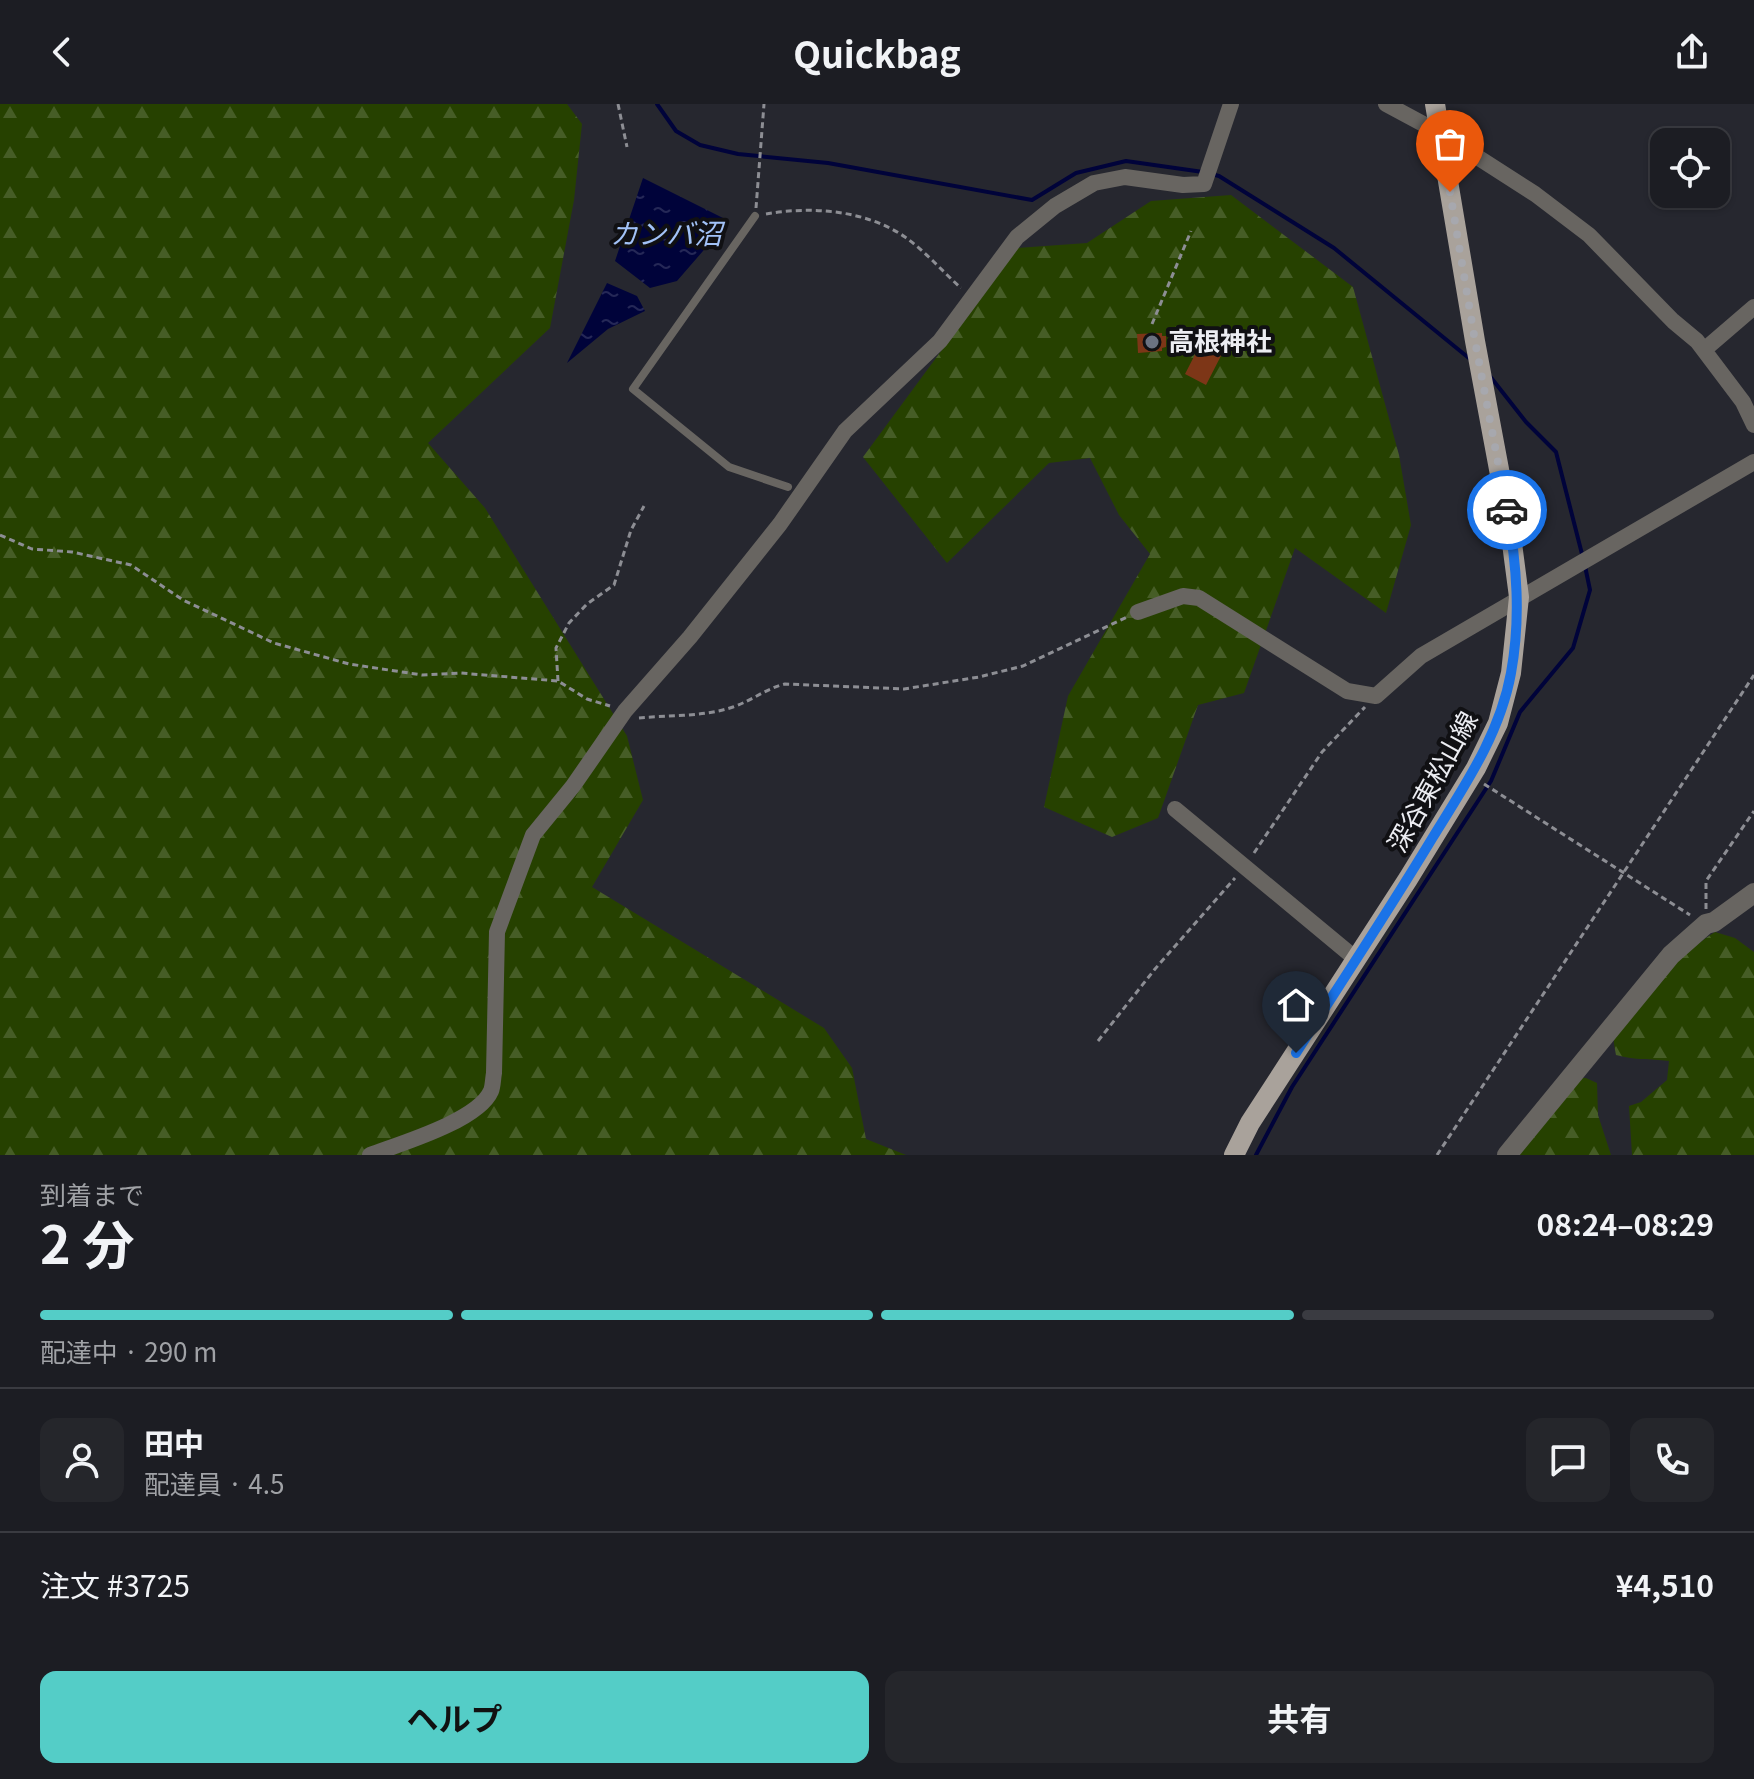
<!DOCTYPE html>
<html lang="ja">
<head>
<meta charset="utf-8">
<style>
	body { margin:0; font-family:Georgia,"Noto Sans JP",serif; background:#25262b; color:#f1f3f6; height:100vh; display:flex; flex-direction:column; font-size:30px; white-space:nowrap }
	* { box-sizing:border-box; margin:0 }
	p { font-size:26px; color:#a0a2a6 }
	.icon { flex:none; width:44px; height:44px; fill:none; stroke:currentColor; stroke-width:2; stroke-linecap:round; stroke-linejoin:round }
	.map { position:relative; height:1051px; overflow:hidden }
	.drawer { display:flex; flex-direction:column; background:#1c1d23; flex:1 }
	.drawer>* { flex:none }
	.fabs { position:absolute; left:1650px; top:24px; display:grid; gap:16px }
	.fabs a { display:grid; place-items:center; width:80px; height:80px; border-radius:16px; background:#1c1d23; box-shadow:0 2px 6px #0004,0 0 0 2px #3a3b41; font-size:40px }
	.pin { position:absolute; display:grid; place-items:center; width:68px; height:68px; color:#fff; margin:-82px -34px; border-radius:50% 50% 50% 0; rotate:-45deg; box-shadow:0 0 8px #0007 }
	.pin .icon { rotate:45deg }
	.courier { position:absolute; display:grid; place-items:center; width:80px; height:80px; margin:-40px; border:6px solid #1a73e8; border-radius:50%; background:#fff; color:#222; box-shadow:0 2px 10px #0007 }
	.overview em { font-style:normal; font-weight:700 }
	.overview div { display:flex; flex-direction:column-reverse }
	.overview { display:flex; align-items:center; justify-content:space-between; height:136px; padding:0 40px }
	h1 { font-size:52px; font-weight:700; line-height:60px }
	.bar { display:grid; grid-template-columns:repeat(4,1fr); gap:12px 8px; align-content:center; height:96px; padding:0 40px }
	.bar i { height:10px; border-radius:6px; background:#3a3b41 }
	.bar .selected { background:#54cdc7 }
	.bar p { grid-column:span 4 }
	.line { display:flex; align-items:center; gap:20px; padding:0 40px; border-top:2px solid #3a3b41 }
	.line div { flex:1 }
	.round { display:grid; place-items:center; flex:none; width:84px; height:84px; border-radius:16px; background:#25262b }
	.cta { display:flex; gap:16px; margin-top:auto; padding:16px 40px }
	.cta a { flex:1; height:92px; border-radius:16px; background:#54cdc7; color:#111; font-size:32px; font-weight:700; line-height:92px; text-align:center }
	.cta a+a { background:#25262b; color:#f1f3f6 }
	header { display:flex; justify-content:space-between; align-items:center; height:104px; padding:0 40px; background:#1c1d23; font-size:36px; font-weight:700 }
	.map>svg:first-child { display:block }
	.forest { fill:url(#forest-firs) }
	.water { fill:url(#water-ripples) }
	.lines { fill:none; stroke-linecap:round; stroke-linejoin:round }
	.stream { stroke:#00033a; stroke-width:4 }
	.building { fill:#7d3617 }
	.path { stroke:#8d8e94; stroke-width:3; stroke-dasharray:6 4; stroke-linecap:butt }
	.service { stroke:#686561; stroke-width:8 }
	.minor { stroke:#686561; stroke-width:16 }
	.tertiary { stroke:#686561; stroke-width:20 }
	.primary { stroke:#a9a29b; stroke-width:20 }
	.done { stroke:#a7a8ae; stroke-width:8; stroke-dasharray:0 14.4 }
	.route { stroke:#1a73e8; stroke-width:10 }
	.worship-dot { fill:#6b7280; stroke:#101013; stroke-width:3 }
	.labels { text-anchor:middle; stroke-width:8; stroke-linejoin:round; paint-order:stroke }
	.poi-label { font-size:26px; font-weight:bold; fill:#ecedf2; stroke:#101013; text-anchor:start }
	.street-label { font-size:26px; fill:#ecedf2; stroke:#101013 }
	.water-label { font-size:28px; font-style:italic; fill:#a2c2f7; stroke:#101013 }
</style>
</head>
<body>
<header><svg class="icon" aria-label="back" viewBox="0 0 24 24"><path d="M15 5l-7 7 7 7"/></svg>Quickbag<svg class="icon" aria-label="share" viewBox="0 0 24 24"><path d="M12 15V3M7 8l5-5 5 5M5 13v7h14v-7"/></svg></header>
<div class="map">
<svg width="1754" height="1051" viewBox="0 0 1754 1051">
	<defs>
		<pattern id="forest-firs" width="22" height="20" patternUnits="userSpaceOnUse" patternTransform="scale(2)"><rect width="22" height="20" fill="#264100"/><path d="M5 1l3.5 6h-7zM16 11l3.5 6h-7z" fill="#465d26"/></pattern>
		<pattern id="water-ripples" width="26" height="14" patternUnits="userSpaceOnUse" patternTransform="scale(2)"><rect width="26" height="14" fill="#00033a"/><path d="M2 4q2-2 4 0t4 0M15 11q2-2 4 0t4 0" fill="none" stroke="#252857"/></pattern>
	</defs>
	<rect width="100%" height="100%" fill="#26272f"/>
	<path class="forest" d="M 0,0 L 567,0 L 582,20 L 574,96 L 550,224 L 428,339 L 485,404 L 627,632 L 643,696 L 592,783 L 824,924 L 852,964 L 866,1035 L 906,1051 L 0,1051 Z
		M 1231,91 L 1353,183 L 1399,351 L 1411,421 L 1386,509 L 1295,444 L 1244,589 L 1198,601 L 1158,714 L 1112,733 L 1044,703 L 1068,592 L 1150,450 L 1119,411 L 1090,354 L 1049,359 L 947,459 L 863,353 L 1017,144 L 1087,139 L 1151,97 Z
		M 1715,828 L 1735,834 L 1754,848 L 1754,1051 L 1632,1051 L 1629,1002 L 1641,998 L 1667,976 L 1669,957 C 1649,954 1637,957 1616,951 C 1615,945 1613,937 1614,932 C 1620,902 1689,844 1715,828 Z
		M 1573,974 L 1586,974 L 1597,979 L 1598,1011 L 1611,1051 L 1510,1051 Z"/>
	<path class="water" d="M 643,74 L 723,114 L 703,147 L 677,177 L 650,184 L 615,157 Z
		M 607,179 L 637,192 L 645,207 L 608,225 L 567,259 Z"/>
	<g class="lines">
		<path class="stream" d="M 657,0 L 676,27 L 700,41 L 738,50 L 828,59 L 1032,96 L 1076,69 L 1126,57 L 1203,68
			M 1211,70 L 1219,72 L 1334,144 L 1470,255
			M 1489,271 L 1526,318 L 1556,348 L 1583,454
			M 1256,1051 L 1292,983 L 1491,677 L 1520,608 L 1573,544 L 1590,486 L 1585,462"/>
	</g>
	<path class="building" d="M 1162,229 L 1162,232 L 1166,232 L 1166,243 L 1162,244 L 1162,247 L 1138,249 L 1137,230 Z
		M 1204,233 L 1225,244 L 1206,281 L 1185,270 Z"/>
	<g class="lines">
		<path class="path" d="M 618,0 L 627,43
			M 756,104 L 764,0
			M 766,110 C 811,102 866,106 905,133 C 925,147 943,168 961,184
			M 1152,220 L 1191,127
			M 0,431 L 32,445 L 72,448 L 131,461 L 183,496 L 274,539 L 349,560 L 422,571 L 460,569 L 558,577 L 587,595 L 610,602
			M 558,577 L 556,544 L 569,519 L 587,500 L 614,481 L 631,426 L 644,402
			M 639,614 C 669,611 704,613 733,603 C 753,596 765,585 785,580 L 904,585 L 979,573 L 1023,562 L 1127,513
			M 1484,680 L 1690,811
			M 1254,749 L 1322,648 L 1365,603
			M 1706,805 L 1706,777 L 1754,707
			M 1098,937 L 1155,865 L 1235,774
			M 1437,1051 L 1754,571"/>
		<path class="service" d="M 755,112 L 633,285 L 729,363 L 788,383"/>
		<path class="minor" d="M 1386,0 L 1440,29 L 1535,90 L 1589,131 L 1673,217 L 1697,237 L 1743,298 L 1754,321
			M 1704,246 L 1754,203
			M 1138,508 L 1183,492 L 1199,494 L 1347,587 L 1376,592 L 1421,552 L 1754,358
			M 1175,705 L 1356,855
			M 370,1051 C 399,1040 478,1017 491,987 C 493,982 493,974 494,969 L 497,828 L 533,731 L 573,682 L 625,607 L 690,533 L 780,420 L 845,327 L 940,237 L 1017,133 L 1055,102 L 1094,79 L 1125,73 L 1183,81 L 1204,80 L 1231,0"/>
		<path class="tertiary" d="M 1507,1051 L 1671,851 L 1706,820 L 1714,818 L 1754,789"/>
		<path class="primary" d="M 1234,1051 L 1250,1019 L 1408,775 L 1476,664 L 1498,619 L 1511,569 L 1519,493 L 1510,424 L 1475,237 L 1435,0"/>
	</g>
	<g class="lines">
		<path class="done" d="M 1450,88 L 1475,237 L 1507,406"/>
		<path class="route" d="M 1296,949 C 1342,877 1389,806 1433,733 C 1465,681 1500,630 1511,569 C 1521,514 1517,461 1507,406"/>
	</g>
	<circle class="worship-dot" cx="1152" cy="238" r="8"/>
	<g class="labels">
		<g class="poi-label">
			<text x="1168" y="247">高根神社</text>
		</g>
		<g class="street-label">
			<text transform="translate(1433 678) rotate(-61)" y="9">深谷東松山線</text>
		</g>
		<g class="water-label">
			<text x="666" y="140">カンバ沼</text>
		</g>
	</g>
</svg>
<div class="fabs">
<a><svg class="icon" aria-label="locate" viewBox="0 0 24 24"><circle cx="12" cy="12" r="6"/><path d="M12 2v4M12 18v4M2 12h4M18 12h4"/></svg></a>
</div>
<div class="pin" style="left:1450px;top:88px;background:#ea580c"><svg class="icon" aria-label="bag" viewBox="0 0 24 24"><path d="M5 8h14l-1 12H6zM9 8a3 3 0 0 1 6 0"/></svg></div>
<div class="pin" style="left:1296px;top:949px;background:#1f2937"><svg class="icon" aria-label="home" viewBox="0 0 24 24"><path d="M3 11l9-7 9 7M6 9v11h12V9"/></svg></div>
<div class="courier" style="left:1507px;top:406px"><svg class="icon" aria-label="car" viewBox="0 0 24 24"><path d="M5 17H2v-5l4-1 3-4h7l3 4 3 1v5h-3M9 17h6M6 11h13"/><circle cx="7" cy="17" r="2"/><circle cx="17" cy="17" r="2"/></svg></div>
</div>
<section class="drawer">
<div class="overview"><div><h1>2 分</h1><p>到着まで</p></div><em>08:24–08:29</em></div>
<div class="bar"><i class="selected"></i><i class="selected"></i><i class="selected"></i><i></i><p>配達中 · 290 m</p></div>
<div class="line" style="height:144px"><a class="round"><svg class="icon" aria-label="person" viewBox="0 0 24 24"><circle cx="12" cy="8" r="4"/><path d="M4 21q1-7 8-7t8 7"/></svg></a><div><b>田中</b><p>配達員 · 4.5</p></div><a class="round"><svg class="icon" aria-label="chat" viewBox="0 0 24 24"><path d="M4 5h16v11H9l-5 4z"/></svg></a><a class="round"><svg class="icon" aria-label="phone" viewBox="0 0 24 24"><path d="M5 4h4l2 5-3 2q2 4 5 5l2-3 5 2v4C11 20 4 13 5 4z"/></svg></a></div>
<div class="line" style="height:104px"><div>注文 #3725</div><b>¥4,510</b></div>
<div class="cta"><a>ヘルプ</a><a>共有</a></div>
</section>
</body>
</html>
